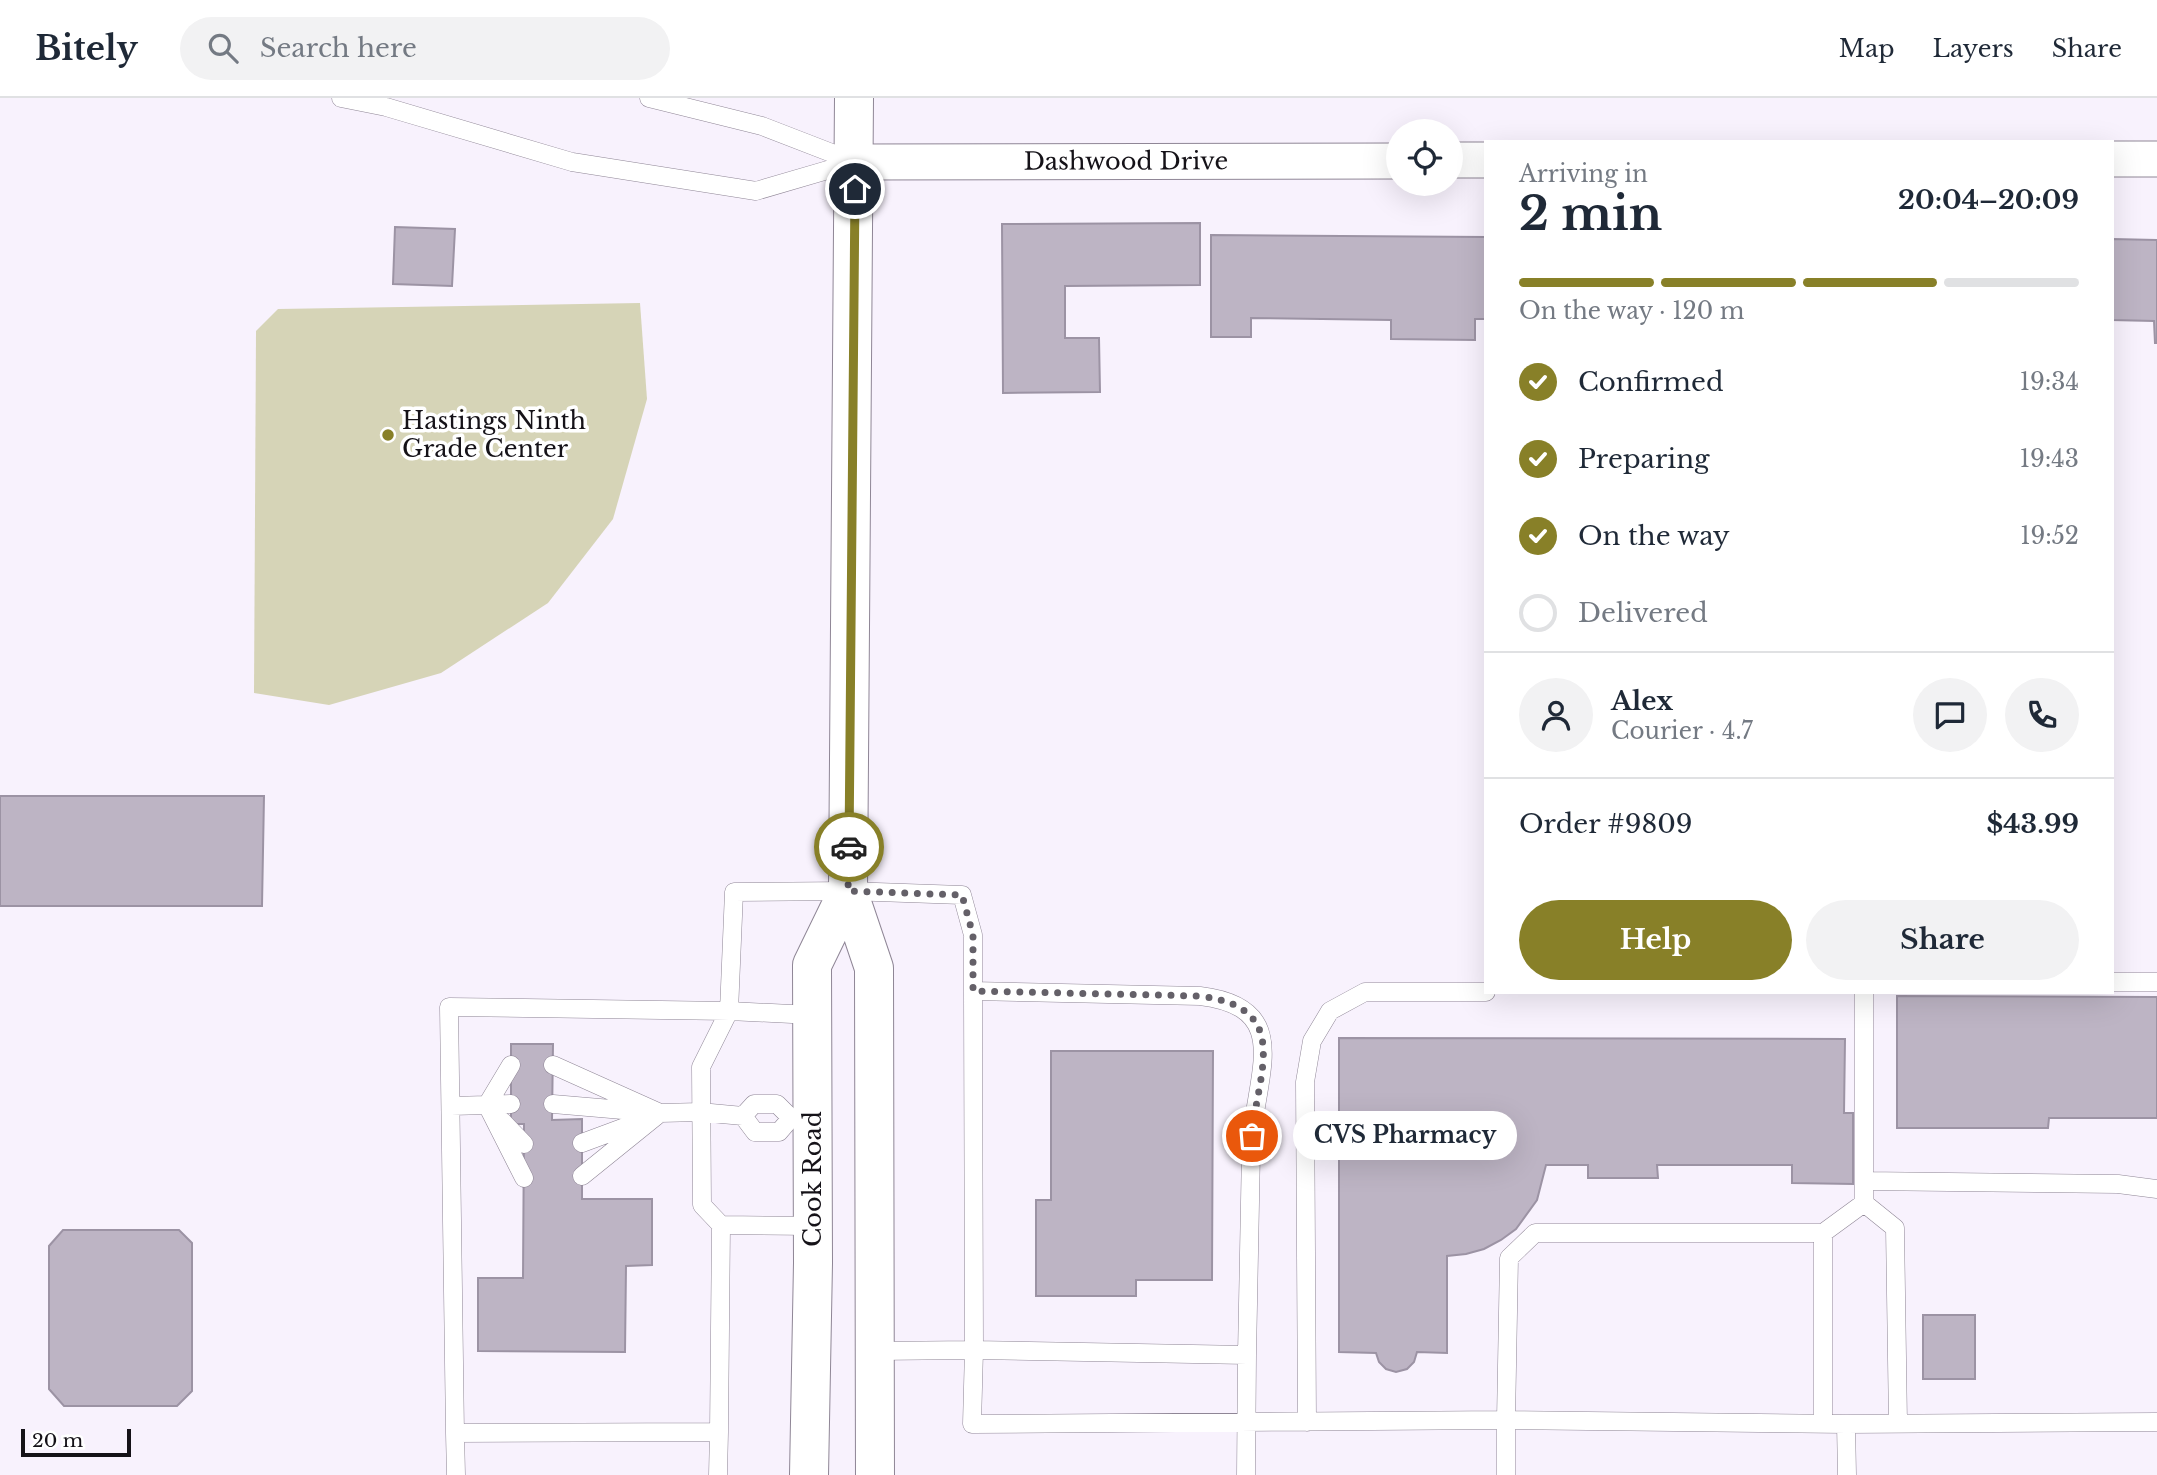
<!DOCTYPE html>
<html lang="en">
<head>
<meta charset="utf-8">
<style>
	body { margin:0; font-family:"Libre Baskerville",serif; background:#f2f2f3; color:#1f2937; height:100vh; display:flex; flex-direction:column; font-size:26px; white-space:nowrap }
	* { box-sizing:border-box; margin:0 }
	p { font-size:23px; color:#747a83 }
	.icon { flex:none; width:38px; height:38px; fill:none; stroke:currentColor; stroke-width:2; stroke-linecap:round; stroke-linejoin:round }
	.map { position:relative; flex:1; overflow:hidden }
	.details { position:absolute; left:1484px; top:42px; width:630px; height:854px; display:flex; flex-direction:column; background:#fff; border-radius:0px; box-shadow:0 7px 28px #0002 }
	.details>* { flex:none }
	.buttons { position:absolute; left:1386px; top:21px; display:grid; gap:14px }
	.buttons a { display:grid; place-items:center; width:77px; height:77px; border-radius:50%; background:#fff; box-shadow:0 7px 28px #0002; font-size:35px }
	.scale { position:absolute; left:21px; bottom:18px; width:110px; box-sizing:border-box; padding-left:7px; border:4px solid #151218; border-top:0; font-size:19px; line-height:24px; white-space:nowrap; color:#151218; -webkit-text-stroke:5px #fff; paint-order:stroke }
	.pin { position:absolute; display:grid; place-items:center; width:60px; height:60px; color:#fff; margin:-30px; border:4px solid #fff; border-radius:50%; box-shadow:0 2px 7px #0007 }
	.courier { position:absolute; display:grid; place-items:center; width:70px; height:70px; margin:-35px; border:5px solid #888028; border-radius:50%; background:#fff; color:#222; box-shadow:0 2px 9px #0007 }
	.bubble { position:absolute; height:49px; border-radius:24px; background:#fff; box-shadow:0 7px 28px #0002; font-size:23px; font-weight:700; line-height:49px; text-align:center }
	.headline em { font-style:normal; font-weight:700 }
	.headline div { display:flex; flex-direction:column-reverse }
	.headline { display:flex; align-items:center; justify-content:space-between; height:119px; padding:0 35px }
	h1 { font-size:46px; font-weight:700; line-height:52px }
	.bar { display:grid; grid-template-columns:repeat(4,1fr); gap:10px 7px; align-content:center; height:84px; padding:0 35px }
	.bar i { height:9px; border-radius:5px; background:#e0e1e3 }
	.bar .current { background:#888028 }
	.bar p { grid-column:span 4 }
	.line { display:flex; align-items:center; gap:18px; padding:0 35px; border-top:2px solid #e0e1e3 }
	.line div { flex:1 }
	.round { display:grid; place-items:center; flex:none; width:74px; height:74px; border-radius:37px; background:#f2f2f3 }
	ol { padding:0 35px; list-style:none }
	li { display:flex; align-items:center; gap:21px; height:77px }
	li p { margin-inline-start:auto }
	li .icon { padding:7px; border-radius:50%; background:#888028; color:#fff; stroke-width:4 }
	li:last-child { color:#747a83 }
	li i { width:38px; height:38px; border:4px solid #e0e1e3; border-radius:50% }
	.cta { display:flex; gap:14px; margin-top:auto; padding:14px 35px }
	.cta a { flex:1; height:80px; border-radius:42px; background:#888028; color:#fff; font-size:28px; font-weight:700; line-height:80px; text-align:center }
	.cta a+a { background:#f2f2f3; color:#1f2937 }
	header { display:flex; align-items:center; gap:42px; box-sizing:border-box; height:98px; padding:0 35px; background:#fff; border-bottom:2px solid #e0e1e3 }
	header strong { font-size:33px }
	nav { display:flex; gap:38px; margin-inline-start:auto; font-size:24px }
	.search { width:490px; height:63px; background:#f2f2f3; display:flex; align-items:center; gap:18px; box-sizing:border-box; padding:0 24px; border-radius:38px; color:#747a83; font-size:26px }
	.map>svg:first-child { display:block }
	.green { fill:#d6d4b7 }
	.building { fill:#bdb4c4; stroke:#9c93a4; stroke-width:2 }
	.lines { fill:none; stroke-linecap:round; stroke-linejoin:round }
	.lane-casing { stroke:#8f8696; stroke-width:19 }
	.street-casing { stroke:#8f8696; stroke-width:37 }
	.secondary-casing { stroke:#8f8696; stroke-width:40 }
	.lane { stroke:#fff; stroke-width:18 }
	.street { stroke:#fff; stroke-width:35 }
	.secondary { stroke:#fff; stroke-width:38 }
	.done { stroke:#646068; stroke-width:7; stroke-dasharray:0 12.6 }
	.route { stroke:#888028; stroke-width:9 }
	.poi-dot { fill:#888028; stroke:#fff; stroke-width:2.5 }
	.labels { text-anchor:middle; stroke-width:7; stroke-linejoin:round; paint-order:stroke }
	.street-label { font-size:24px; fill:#151218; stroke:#fff }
	.poi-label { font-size:24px; fill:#151218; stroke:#fff; text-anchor:start }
</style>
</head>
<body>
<header>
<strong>Bitely</strong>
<div class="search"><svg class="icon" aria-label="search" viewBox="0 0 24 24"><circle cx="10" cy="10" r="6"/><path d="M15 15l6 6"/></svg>Search here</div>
<nav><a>Map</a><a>Layers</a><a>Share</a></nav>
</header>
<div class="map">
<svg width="2157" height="1377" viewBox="0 0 2157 1377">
	<rect width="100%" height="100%" fill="#f8f2fd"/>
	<path class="green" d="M 640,205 L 647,301 L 613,421 L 548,505 L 441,575 L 329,607 L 254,595 L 256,233 L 278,211 Z"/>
	<path class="building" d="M 1200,125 L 1200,187 L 1065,188 L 1065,240 L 1099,240 L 1100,294 L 1003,295 L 1002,126 Z
		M 395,129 L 455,131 L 452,188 L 393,186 Z
		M 1211,137 L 1486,139 L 1486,221 L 1475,221 L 1475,242 L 1391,241 L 1391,222 L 1251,220 L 1251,239 L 1211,239 Z
		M 2112,141 L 2157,142 L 2157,245 L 2155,245 L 2154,223 L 2112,222 Z
		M 0,698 L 264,698 L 262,808 L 0,808 Z
		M 1897,898 L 2157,899 L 2157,1020 L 2049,1020 L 2048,1030 L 1897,1030 Z
		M 1339,940 L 1845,941 L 1844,1015 L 1853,1015 L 1853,1086 L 1792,1085 L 1792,1067 L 1657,1067 L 1658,1080 L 1588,1080 L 1588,1067 L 1546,1067 L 1537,1102 L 1516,1131 L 1501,1142 L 1484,1151 L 1466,1156 L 1447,1158 L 1447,1255 L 1417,1254 L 1414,1264 L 1407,1271 L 1396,1274 L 1386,1271 L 1379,1264 L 1376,1255 L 1339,1254 Z
		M 511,946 L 553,946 L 552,1022 L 582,1021 L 582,1101 L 652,1101 L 652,1167 L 626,1168 L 625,1254 L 478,1253 L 478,1180 L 523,1180 L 524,1026 L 511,1026 Z
		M 1051,953 L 1213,953 L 1212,1182 L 1136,1182 L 1136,1198 L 1036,1198 L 1036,1102 L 1051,1102 Z
		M 63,1132 L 179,1132 L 192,1145 L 192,1293 L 177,1308 L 64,1308 L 49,1291 L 49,1148 Z
		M 1923,1217 L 1975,1217 L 1975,1281 L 1923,1281 Z"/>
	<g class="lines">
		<defs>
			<path id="lane" d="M 341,0 L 386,9 L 572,64 L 756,93 L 855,64 L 762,28 L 649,0
				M 2112,884 L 2157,884
				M 812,917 L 729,913 L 734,794 L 848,793 L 962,797 L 973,837 L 973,893 L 974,1252 L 1247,1257 L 1251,1053 C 1252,1043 1252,1032 1254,1021 C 1263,960 1283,908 1200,898 L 973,893
				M 553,967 L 660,1015 L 700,1014 L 743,1018 L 754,1006 L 777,1006 L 791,1020 L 813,1021
				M 553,1006 L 646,1014
				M 487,1007 L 524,1080
				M 487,1007 L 511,1006
				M 451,1008 L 487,1007 L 511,967
				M 743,1018 L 755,1034 L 779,1034 L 791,1020
				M 502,1023 L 524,1046
				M 582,1045 L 644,1022
				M 582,1078 L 660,1015
				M 1864,1083 L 2118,1086 L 2157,1091
				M 1864,1105 L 1895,1130 L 1898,1325
				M 721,1127 L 813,1128
				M 1823,1135 L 1864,1105 L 1864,894
				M 874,1253 L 974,1252 L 972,1326 L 1506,1322 L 1509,1160 L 1535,1135 L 1823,1135 L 1823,1325
				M 1307,1324 L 1305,984 L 1312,943 L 1330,913 L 1365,894 L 1486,894
				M 455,1335 L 719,1334 L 721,1127 L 702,1107 L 701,969 L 729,913 L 449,909 L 455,1335 L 456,1377
				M 718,1377 L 719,1334
				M 1246,1377 L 1247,1257
				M 1506,1377 L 1506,1322 L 1846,1326
				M 1847,1377 L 1846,1326 L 2157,1324"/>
			<g id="street">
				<path d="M 2112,61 L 2157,61"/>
				<path d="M 1451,62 L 1486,62"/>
				<path id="s1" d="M 855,64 L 1398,63"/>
			</g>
			<path id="secondary" d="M 854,0 L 848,793 L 874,870 L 875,1377
				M 809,1377 L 813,1165 L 812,867 L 848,793"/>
		</defs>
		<use href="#lane" class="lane-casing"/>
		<use href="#street" class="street-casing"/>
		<use href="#secondary" class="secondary-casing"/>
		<use href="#lane" class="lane"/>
		<use href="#street" class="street"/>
		<use href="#secondary" class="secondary"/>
	</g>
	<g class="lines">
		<path class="done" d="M 849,749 L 848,793 L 962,797 L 973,837 L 973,893 L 1200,898 C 1294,910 1257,975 1252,1038"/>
		<path class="route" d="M 849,749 L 855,91"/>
	</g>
	<circle class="poi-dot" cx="388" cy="337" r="7"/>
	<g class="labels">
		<g class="street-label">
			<text dy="8" stroke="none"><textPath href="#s1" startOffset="271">Dashwood Drive</textPath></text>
			<text transform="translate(813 1081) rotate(-90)" y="8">Cook Road</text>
		</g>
		<g class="poi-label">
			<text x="402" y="331">Hastings Ninth<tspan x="402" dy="28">Grade Center</tspan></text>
		</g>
	</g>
</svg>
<div class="buttons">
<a><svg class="icon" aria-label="locate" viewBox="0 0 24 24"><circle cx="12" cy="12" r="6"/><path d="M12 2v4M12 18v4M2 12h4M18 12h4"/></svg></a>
</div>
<div class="scale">20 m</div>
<div class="pin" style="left:1252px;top:1038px;background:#ea580c"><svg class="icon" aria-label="bag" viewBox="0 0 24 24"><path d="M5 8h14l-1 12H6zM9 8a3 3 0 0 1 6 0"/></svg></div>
<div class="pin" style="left:855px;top:91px;background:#1f2937"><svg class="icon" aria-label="home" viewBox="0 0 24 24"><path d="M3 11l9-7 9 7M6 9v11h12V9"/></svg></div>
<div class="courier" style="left:849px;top:749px"><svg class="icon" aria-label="car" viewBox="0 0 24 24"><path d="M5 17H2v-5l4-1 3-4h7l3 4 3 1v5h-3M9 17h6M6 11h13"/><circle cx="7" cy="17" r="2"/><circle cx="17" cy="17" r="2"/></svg></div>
<div class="bubble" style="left:1293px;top:1013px;width:224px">CVS Pharmacy</div>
<section class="details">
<div class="headline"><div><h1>2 min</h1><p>Arriving in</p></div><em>20:04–20:09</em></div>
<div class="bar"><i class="current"></i><i class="current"></i><i class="current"></i><i></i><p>On the way · 120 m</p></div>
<ol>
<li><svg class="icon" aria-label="check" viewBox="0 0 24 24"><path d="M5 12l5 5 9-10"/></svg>Confirmed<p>19:34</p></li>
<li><svg class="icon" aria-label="check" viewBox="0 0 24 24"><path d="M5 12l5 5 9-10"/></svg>Preparing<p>19:43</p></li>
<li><svg class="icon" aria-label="check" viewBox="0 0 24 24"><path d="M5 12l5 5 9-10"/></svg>On the way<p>19:52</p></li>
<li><i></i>Delivered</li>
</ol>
<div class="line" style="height:126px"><a class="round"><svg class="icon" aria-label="person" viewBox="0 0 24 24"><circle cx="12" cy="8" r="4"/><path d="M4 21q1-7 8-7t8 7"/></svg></a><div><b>Alex</b><p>Courier · 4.7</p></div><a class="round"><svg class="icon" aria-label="chat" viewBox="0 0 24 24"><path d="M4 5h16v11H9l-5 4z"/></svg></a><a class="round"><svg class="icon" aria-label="phone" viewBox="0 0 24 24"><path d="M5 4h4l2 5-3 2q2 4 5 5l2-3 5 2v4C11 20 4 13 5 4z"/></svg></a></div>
<div class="line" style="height:91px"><div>Order #9809</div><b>$43.99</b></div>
<div class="cta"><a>Help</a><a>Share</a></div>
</section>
</div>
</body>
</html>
